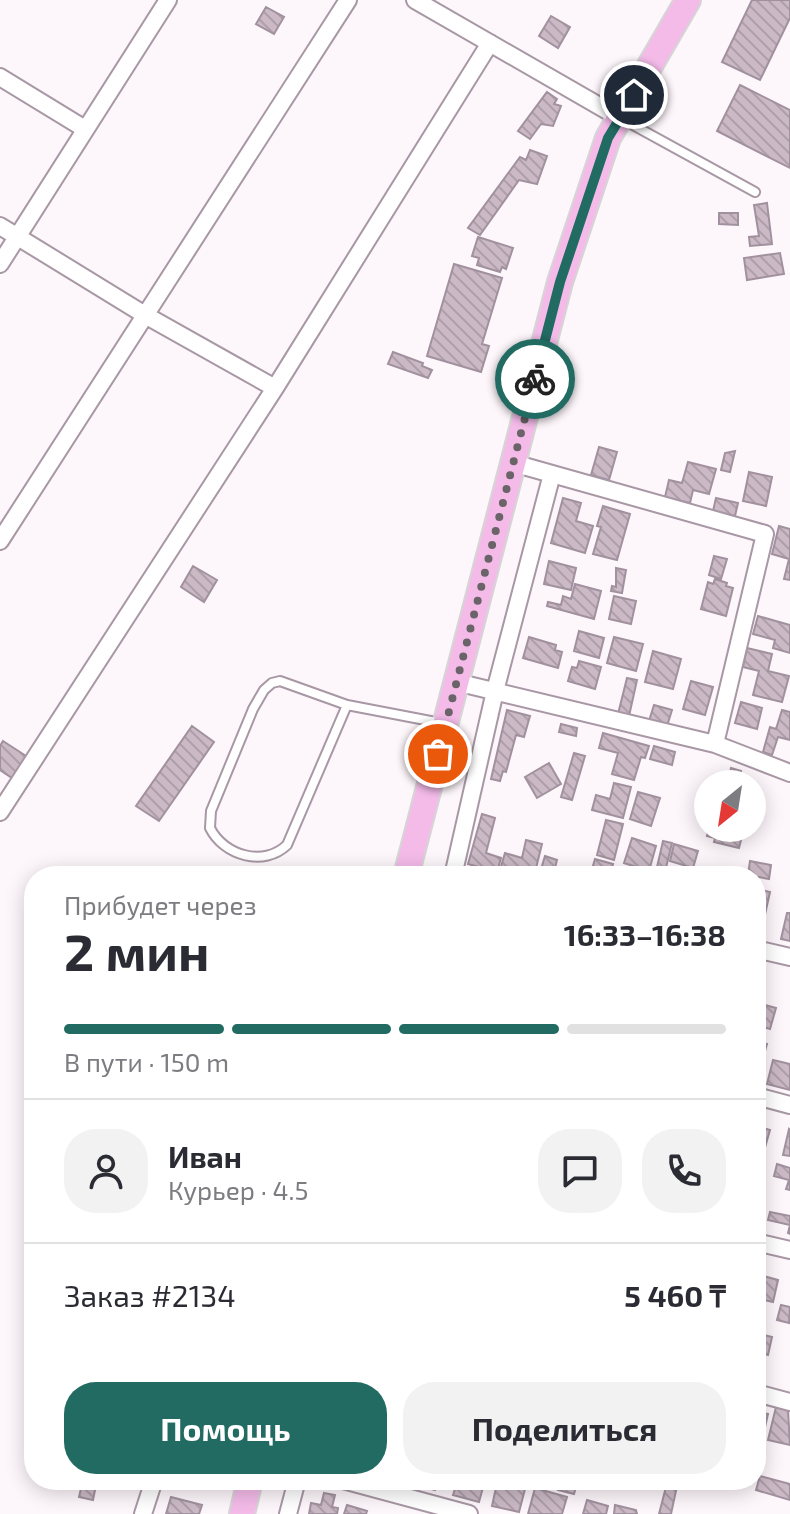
<!DOCTYPE html>
<html lang="ru">
<head>
<meta charset="utf-8">
<style>
	body { margin:0; font-family:"Exo 2",sans-serif; background:#f2f2f3; color:#2b2b33; height:100vh; display:flex; flex-direction:column; font-size:30px; white-space:nowrap }
	* { box-sizing:border-box; margin:0 }
	p { font-size:26px; color:#7c7c81 }
	.icon { flex:none; width:44px; height:44px; fill:none; stroke:currentColor; stroke-width:2; stroke-linecap:round; stroke-linejoin:round }
	.map { position:relative; flex:1; overflow:hidden }
	.drawer { position:absolute; left:24px; top:866px; width:742px; height:624px; display:flex; flex-direction:column; background:#fff; border-radius:32px; box-shadow:0 4px 20px #0003 }
	.drawer>* { flex:none }
	.needle { width:52px; rotate:210deg }
	.controls { position:absolute; left:694px; top:770px; display:grid; gap:16px }
	.controls a { display:grid; place-items:center; width:72px; height:72px; border-radius:50%; background:#fff; box-shadow:0 4px 20px #0003; font-size:40px }
	.pin { position:absolute; display:grid; place-items:center; width:68px; height:68px; color:#fff; margin:-34px; border:4px solid #fff; border-radius:50%; box-shadow:0 2px 8px #0007 }
	.courier { position:absolute; display:grid; place-items:center; width:80px; height:80px; margin:-40px; border:6px solid #226b62; border-radius:50%; background:#fff; color:#222; box-shadow:0 2px 10px #0007 }
	.summary em { font-style:normal; font-weight:700 }
	.summary div { display:flex; flex-direction:column-reverse }
	.summary { display:flex; align-items:center; justify-content:space-between; height:136px; padding:0 40px }
	h1 { font-size:52px; font-weight:700; line-height:60px }
	.bar { display:grid; grid-template-columns:repeat(4,1fr); gap:12px 8px; align-content:center; height:96px; padding:0 40px }
	.bar i { height:10px; border-radius:6px; background:#e1e1e2 }
	.bar .current { background:#226b62 }
	.bar p { grid-column:span 4 }
	.line { display:flex; align-items:center; gap:20px; padding:0 40px; border-top:2px solid #e1e1e2 }
	.line div { flex:1 }
	.round { display:grid; place-items:center; flex:none; width:84px; height:84px; border-radius:32px; background:#f2f2f3 }
	.primary-button { display:flex; gap:16px; margin-top:auto; padding:16px 40px }
	.primary-button a { flex:1; height:92px; border-radius:32px; background:#226b62; color:#fff; font-size:32px; font-weight:700; line-height:92px; text-align:center }
	.primary-button a+a { background:#f2f2f3; color:#2b2b33 }
	.map>svg:first-child { display:block }
	.building { fill:url(#building-back-hatch); stroke:#a1919e; stroke-width:2 }
	.lines { fill:none; stroke-linecap:round; stroke-linejoin:round }
	.lane-casing { stroke:#a897a4; stroke-width:12 }
	.street-casing { stroke:#a897a4; stroke-width:20 }
	.primary-casing { stroke:#d6d5d6; stroke-width:28 }
	.lane { stroke:#fff; stroke-width:8 }
	.street { stroke:#fff; stroke-width:16 }
	.primary { stroke:#f4bbe9; stroke-width:24 }
	.done { stroke:#6a6469; stroke-width:8; stroke-dasharray:0 14.4 }
	.route { stroke:#226b62; stroke-width:10 }
</style>
</head>
<body>
<div class="map">
<svg width="790" height="1514" viewBox="0 0 790 1514">
	<defs>
		<pattern id="building-back-hatch" width="6" height="6" patternUnits="userSpaceOnUse" patternTransform="scale(2)"><rect width="6" height="6" fill="#cbbac6"/><path d="M-1 5l2 2M0 0l6 6M5-1l2 2" fill="none" stroke="#ae9faa"/></pattern>
	</defs>
	<rect width="100%" height="100%" fill="#fdf6fb"/>
	<path class="building" d="M 752,0 L 790,0 L 790,18 L 760,80 L 722,62 Z
		M 266,7 L 284,17 L 274,34 L 256,24 Z
		M 551,16 L 570,27 L 558,48 L 539,36 Z
		M 740,85 L 790,110 L 790,168 L 717,131 Z
		M 547,92 L 557,99 L 554,104 L 561,106 L 553,126 L 541,124 L 530,139 L 518,131 Z
		M 530,150 L 547,156 L 537,184 L 519,180 L 480,235 L 468,228 L 520,157 L 526,160 Z
		M 767,203 L 772,244 L 750,246 L 749,237 L 759,236 L 754,205 Z
		M 719,213 L 738,213 L 738,225 L 719,224 Z
		M 478,237 L 513,248 L 506,269 L 502,267 L 500,272 L 477,265 L 479,258 L 472,256 Z
		M 780,253 L 784,274 L 747,280 L 744,258 Z
		M 454,264 L 502,278 L 482,344 L 489,346 L 481,372 L 427,356 Z
		M 393,352 L 423,363 L 422,366 L 432,370 L 428,378 L 388,364 Z
		M 599,447 L 617,452 L 609,480 L 591,475 Z
		M 735,451 L 730,472 L 721,470 L 725,453 Z
		M 688,462 L 716,469 L 709,494 L 693,490 L 690,503 L 665,497 L 669,480 L 682,483 Z
		M 749,472 L 772,477 L 766,506 L 743,501 Z
		M 563,498 L 581,503 L 576,521 L 593,526 L 585,553 L 551,543 Z
		M 716,498 L 738,503 L 735,516 L 713,511 Z
		M 603,506 L 630,514 L 617,560 L 593,554 L 601,527 L 597,526 Z
		M 779,526 L 790,529 L 790,580 L 784,579 L 789,559 L 772,554 Z
		M 714,556 L 727,559 L 721,579 L 709,575 Z
		M 549,561 L 576,568 L 571,590 L 544,584 Z
		M 193,566 L 217,580 L 204,602 L 181,587 Z
		M 616,568 L 626,570 L 622,593 L 611,591 L 612,586 L 616,587 Z
		M 715,579 L 727,583 L 726,586 L 733,588 L 726,616 L 701,609 L 708,582 L 713,584 Z
		M 575,584 L 601,591 L 594,619 L 547,606 L 548,602 L 561,605 L 563,596 L 571,599 Z
		M 614,596 L 636,601 L 631,624 L 609,619 Z
		M 758,616 L 790,625 L 790,653 L 773,648 L 775,640 L 753,634 Z
		M 579,631 L 604,638 L 599,658 L 574,651 Z
		M 529,637 L 556,645 L 555,650 L 562,652 L 558,668 L 523,658 Z
		M 614,637 L 643,644 L 636,671 L 607,663 Z
		M 747,648 L 772,654 L 768,671 L 789,676 L 782,702 L 753,695 L 759,671 L 743,667 Z
		M 653,651 L 681,659 L 673,689 L 645,682 Z
		M 579,661 L 601,667 L 595,689 L 568,681 L 572,667 L 577,668 Z
		M 627,678 L 637,680 L 629,716 L 618,714 Z
		M 691,681 L 713,687 L 705,715 L 683,709 Z
		M 741,702 L 762,708 L 757,729 L 735,723 Z
		M 654,705 L 672,710 L 667,726 L 649,721 Z
		M 507,710 L 530,716 L 524,737 L 516,735 L 506,772 L 503,771 L 500,781 L 491,779 Z
		M 782,710 L 790,712 L 790,740 L 778,737 L 772,755 L 763,752 L 770,727 L 776,729 Z
		M 561,724 L 577,728 L 576,736 L 559,732 Z
		M 192,726 L 214,742 L 159,821 L 136,806 Z
		M 603,733 L 649,746 L 645,758 L 641,757 L 634,780 L 612,774 L 618,753 L 599,748 Z
		M 3,741 L 26,756 L 12,778 L 0,770 L 0,746 Z
		M 654,746 L 675,752 L 672,765 L 650,759 Z
		M 574,753 L 585,756 L 572,800 L 561,797 Z
		M 549,763 L 561,784 L 537,798 L 525,777 Z
		M 731,768 L 741,771 L 739,779 L 747,781 L 746,784 L 727,784 Z
		M 614,783 L 631,787 L 623,818 L 592,810 L 596,795 L 610,799 Z
		M 638,792 L 660,798 L 651,826 L 630,819 Z
		M 482,814 L 495,818 L 486,853 L 501,858 L 497,872 L 468,864 Z
		M 606,820 L 623,824 L 614,860 L 597,855 Z
		M 709,828 L 744,828 L 739,848 L 714,842 L 715,838 L 707,836 Z
		M 632,838 L 656,846 L 649,871 L 624,863 Z
		M 526,840 L 542,844 L 534,876 L 500,870 L 505,853 L 522,858 Z
		M 663,841 L 672,843 L 664,876 L 655,876 Z
		M 674,844 L 698,851 L 693,868 L 670,861 Z
		M 545,856 L 557,860 L 553,876 L 539,876 Z
		M 595,859 L 613,864 L 610,876 L 590,876 Z
		M 750,861 L 771,865 L 769,879 L 748,875 Z
		M 756,889 L 770,892 L 764,919 L 756,917 Z
		M 787,913 L 790,913 L 790,941 L 781,939 Z
		M 765,1005 L 776,1008 L 770,1029 L 759,1026 Z
		M 756,1041 L 767,1044 L 761,1065 L 756,1063 Z
		M 773,1060 L 790,1064 L 790,1090 L 767,1084 Z
		M 756,1126 L 770,1130 L 764,1151 L 756,1148 Z
		M 789,1129 L 790,1130 L 790,1156 L 783,1155 Z
		M 777,1164 L 790,1168 L 790,1190 L 786,1189 L 789,1180 L 774,1176 Z
		M 770,1212 L 790,1216 L 790,1234 L 788,1233 L 790,1225 L 768,1220 Z
		M 756,1274 L 778,1280 L 773,1302 L 756,1298 Z
		M 781,1305 L 790,1307 L 789,1323 L 777,1320 Z
		M 756,1333 L 772,1337 L 768,1355 L 756,1352 Z
		M 776,1407 L 788,1410 L 790,1445 L 768,1440 Z
		M 756,1411 L 768,1414 L 762,1440 L 756,1438 Z
		M 760,1476 L 790,1484 L 790,1500 L 756,1490 Z
		M 83,1480 L 97,1480 L 93,1500 L 79,1497 Z
		M 413,1480 L 438,1480 L 435,1490 L 412,1484 Z
		M 458,1480 L 485,1480 L 479,1502 L 453,1495 Z
		M 510,1480 L 519,1480 L 517,1488 L 525,1489 L 519,1512 L 492,1506 L 497,1483 L 508,1486 Z
		M 561,1480 L 578,1480 L 574,1494 L 558,1490 Z
		M 667,1483 L 677,1486 L 671,1514 L 659,1514 Z
		M 535,1488 L 567,1497 L 562,1514 L 528,1514 Z
		M 324,1493 L 335,1495 L 332,1507 L 338,1508 L 337,1514 L 309,1514 L 311,1503 L 321,1505 Z
		M 171,1497 L 202,1505 L 199,1514 L 166,1514 Z
		M 587,1500 L 608,1506 L 606,1514 L 583,1514 Z
		M 347,1505 L 367,1511 L 366,1514 L 344,1514 Z
		M 615,1505 L 636,1510 L 637,1514 L 614,1514 Z"/>
	<g class="lines">
		<defs>
			<path id="lane" d="M 622,119 L 755,192
				M 347,705 L 287,845 C 264,867 224,856 210,828 L 211,811 L 253,709 L 264,690 L 272,683 L 280,681 L 347,705 L 441,723"/>
			<path id="street" d="M 415,0 L 620,118
				M 0,77 L 85,129
				M 0,226 L 145,315 L 275,388
				M 0,264 L 168,0
				M 513,463 L 765,534 L 715,744
				M 0,541 L 348,0
				M 456,682 L 715,744 L 790,773
				M 0,812 L 275,388 L 490,43
				M 453,876 L 495,691 L 552,474
				M 756,949 L 790,957
				M 756,1096 L 790,1105
				M 756,1242 L 790,1250
				M 756,1393 L 790,1402
				M 343,1480 L 469,1514
				M 143,1514 L 154,1480
				M 288,1514 L 297,1480"/>
			<path id="primary" d="M 406,876 L 560,282 L 608,138 L 688,0
				M 242,1514 L 250,1480"/>
		</defs>
		<use href="#lane" class="lane-casing"/>
		<use href="#street" class="street-casing"/>
		<use href="#primary" class="primary-casing"/>
		<use href="#lane" class="lane"/>
		<use href="#street" class="street"/>
		<use href="#primary" class="primary"/>
	</g>
	<g class="lines">
		<path class="done" d="M 438,754 L 535,379"/>
		<path class="route" d="M 535,379 L 560,282 L 608,138 L 634,95"/>
	</g>
</svg>
<div class="controls">
<a><svg class="needle" viewBox="-14 -14 28 28"><path d="M0-13l5 13h-10z" fill="#e53935"/><path d="M0 13l5-13h-10z" fill="#7c7c81"/></svg></a>
</div>
<div class="pin" style="left:438px;top:754px;background:#ea580c"><svg class="icon" aria-label="bag" viewBox="0 0 24 24"><path d="M5 8h14l-1 12H6zM9 8a3 3 0 0 1 6 0"/></svg></div>
<div class="pin" style="left:634px;top:95px;background:#1f2937"><svg class="icon" aria-label="home" viewBox="0 0 24 24"><path d="M3 11l9-7 9 7M6 9v11h12V9"/></svg></div>
<div class="courier" style="left:535px;top:379px"><svg class="icon" aria-label="bike" viewBox="0 0 24 24"><circle cx="6" cy="16" r="4"/><circle cx="18" cy="16" r="4"/><path d="M6 16l4-8h5l3 8M10 8l3 8H6M13 5h3"/></svg></div>
<section class="drawer">
<div class="summary"><div><h1>2 мин</h1><p>Прибудет через</p></div><em>16:33–16:38</em></div>
<div class="bar"><i class="current"></i><i class="current"></i><i class="current"></i><i></i><p>В пути · 150 m</p></div>
<div class="line" style="height:144px"><a class="round"><svg class="icon" aria-label="person" viewBox="0 0 24 24"><circle cx="12" cy="8" r="4"/><path d="M4 21q1-7 8-7t8 7"/></svg></a><div><b>Иван</b><p>Курьер · 4.5</p></div><a class="round"><svg class="icon" aria-label="chat" viewBox="0 0 24 24"><path d="M4 5h16v11H9l-5 4z"/></svg></a><a class="round"><svg class="icon" aria-label="phone" viewBox="0 0 24 24"><path d="M5 4h4l2 5-3 2q2 4 5 5l2-3 5 2v4C11 20 4 13 5 4z"/></svg></a></div>
<div class="line" style="height:104px"><div>Заказ #2134</div><b>5 460 ₸</b></div>
<div class="primary-button"><a>Помощь</a><a>Поделиться</a></div>
</section>
</div>
</body>
</html>
